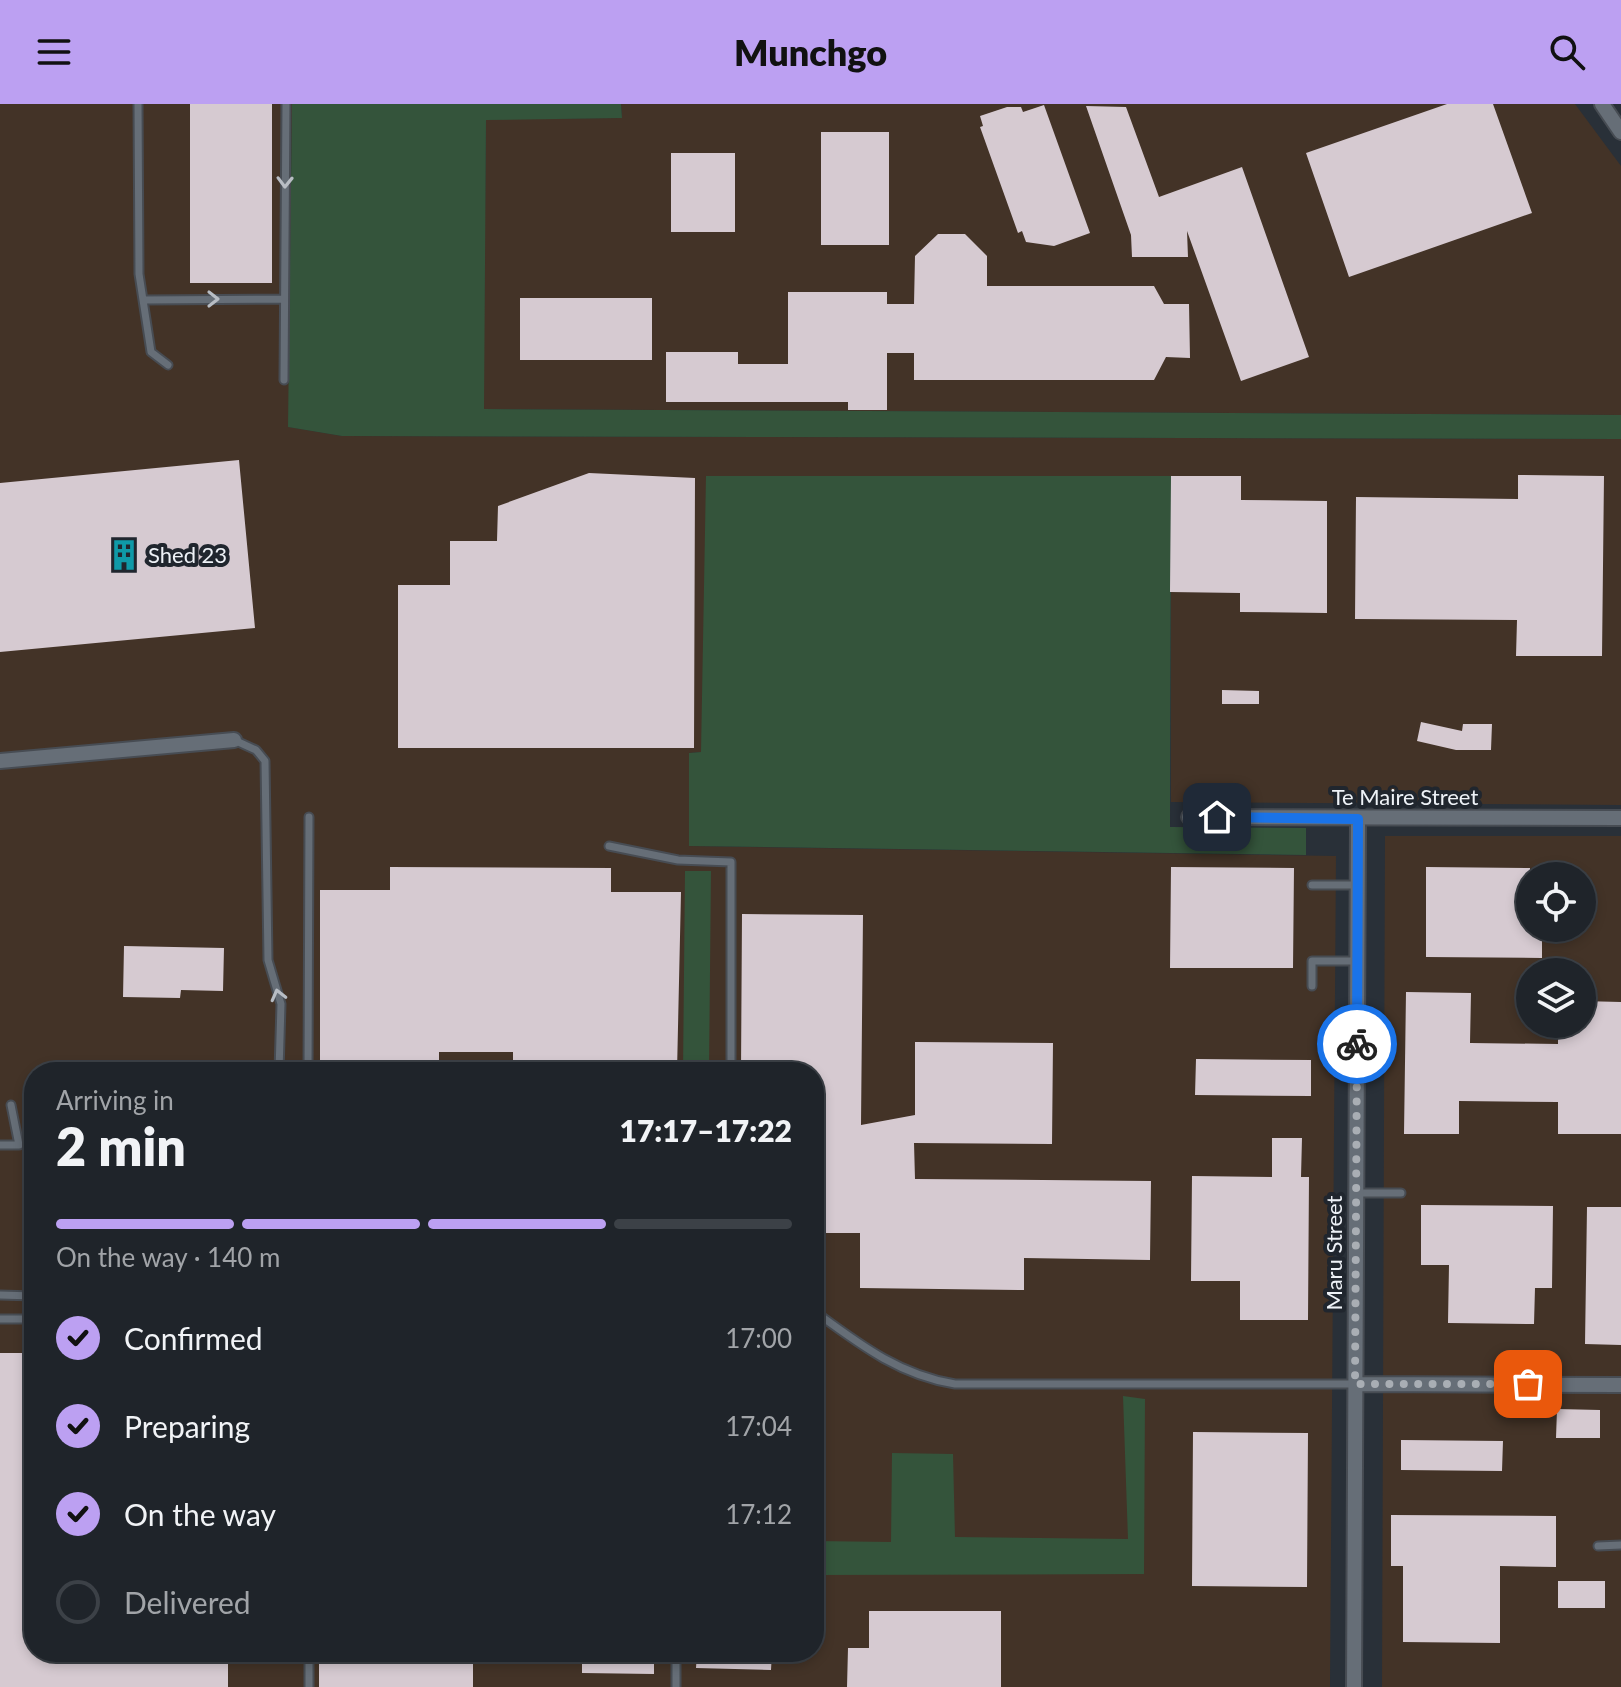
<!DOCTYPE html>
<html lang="en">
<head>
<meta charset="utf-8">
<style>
	body { margin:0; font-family:Lato,sans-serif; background:#272c32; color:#f1f3f6; height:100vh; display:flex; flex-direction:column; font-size:30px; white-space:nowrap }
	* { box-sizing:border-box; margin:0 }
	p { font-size:26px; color:#a1a4a8 }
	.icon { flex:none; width:44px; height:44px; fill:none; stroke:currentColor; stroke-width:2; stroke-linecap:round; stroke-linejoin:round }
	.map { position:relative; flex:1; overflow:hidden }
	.sheet { position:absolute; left:24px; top:958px; width:800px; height:600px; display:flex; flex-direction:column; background:#1f242a; border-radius:32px; box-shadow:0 4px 12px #0003,0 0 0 2px #3c4147 }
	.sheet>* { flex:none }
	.controls { position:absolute; left:1516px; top:758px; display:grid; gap:16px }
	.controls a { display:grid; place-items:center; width:80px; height:80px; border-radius:50%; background:#1f242a; box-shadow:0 4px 12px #0003,0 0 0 2px #3c4147; font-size:40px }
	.pin { position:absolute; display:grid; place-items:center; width:68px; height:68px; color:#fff; margin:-34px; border-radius:16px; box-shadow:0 4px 12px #0006 }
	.courier { position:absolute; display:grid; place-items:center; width:80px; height:80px; margin:-40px; border:6px solid #1a73e8; border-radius:50%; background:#fff; color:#222; box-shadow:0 2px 10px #0007 }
	.headline em { font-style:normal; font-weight:800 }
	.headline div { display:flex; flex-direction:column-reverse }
	.headline { display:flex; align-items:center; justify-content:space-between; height:136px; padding:0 32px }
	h1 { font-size:52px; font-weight:800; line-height:60px }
	.bar { display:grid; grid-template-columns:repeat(4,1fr); gap:12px 8px; align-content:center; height:96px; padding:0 32px }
	.bar i { height:10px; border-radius:6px; background:#3c4147 }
	.bar .current { background:#bca0f2 }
	.bar p { grid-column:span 4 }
	ol { padding:0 32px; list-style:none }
	li { display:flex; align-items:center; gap:24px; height:88px }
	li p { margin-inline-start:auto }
	li .icon { padding:8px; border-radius:50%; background:#bca0f2; color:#111; stroke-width:4 }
	li:last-child { color:#a1a4a8 }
	li i { width:44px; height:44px; border:4px solid #3c4147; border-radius:50% }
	header { display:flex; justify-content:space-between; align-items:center; height:104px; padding:0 32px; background:#bca0f2; color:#111; font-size:36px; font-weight:800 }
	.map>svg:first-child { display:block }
	.industrial { fill:#433327; fill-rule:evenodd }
	.green { fill:#34543b }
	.building { fill:#d6cad1 }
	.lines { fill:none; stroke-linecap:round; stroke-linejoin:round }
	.service-casing { stroke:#474c53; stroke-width:11 }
	.minor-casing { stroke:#474c53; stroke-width:18 }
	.service { stroke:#666e77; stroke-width:7 }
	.minor { stroke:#666e77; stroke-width:14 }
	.oneway { stroke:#b8bdc4 }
	.done { stroke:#a9aeb4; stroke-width:8; stroke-dasharray:0 14.4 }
	.route { stroke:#1a73e8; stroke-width:10 }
	.labels { text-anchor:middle; stroke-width:8; stroke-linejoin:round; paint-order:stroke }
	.poi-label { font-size:22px; fill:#eef2f7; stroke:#20262e; text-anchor:start }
	.street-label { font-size:22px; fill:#eef2f7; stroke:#20262e }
</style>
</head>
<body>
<header><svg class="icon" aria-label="menu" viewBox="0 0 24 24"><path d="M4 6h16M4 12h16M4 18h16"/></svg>Munchgo<svg class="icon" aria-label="search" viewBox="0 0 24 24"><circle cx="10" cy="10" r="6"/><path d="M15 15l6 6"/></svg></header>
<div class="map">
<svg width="1621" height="1583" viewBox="0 0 1621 1583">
	<rect width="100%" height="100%" fill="#293038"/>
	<path class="industrial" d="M 0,0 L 292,0 L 289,323 L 342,332 L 1621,335 L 1621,701 L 1171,698 L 1171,372 L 701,648 L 689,649 L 689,742 L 1336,752 L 1330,1583 L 0,1583 ZM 34,968 L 814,968 L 814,1548 L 34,1548 Z
		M 621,0 L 1575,0 L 1621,62 L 1621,311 L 483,305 L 486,15 L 622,14 Z
		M 1385,732 L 1621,732 L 1621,1583 L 1382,1583 ZM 1530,772 L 1582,772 L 1582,824 L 1530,824 ZM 1530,868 L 1582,868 L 1582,920 L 1530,920 Z"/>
	<path class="green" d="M 292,0 L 621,0 L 622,14 L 486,16 L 484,305 L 1621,311 L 1621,335 L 342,332 L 288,323 Z
		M 706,372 L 1171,372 L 1170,723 L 1306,724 L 1306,751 L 689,742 L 689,649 L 701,648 Z
		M 685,767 L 711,767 L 709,968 L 683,968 Z
		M 1123,1292 L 1145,1295 L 1144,1470 L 814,1471 L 814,1437 L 891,1438 L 892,1349 L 953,1350 L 955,1433 L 1128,1435 Z"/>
	<path class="building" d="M 190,0 L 272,0 L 272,179 L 190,179 Z
		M 1447,0 L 1493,0 L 1532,109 L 1349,173 L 1306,49 Z
		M 1044,1 L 1090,129 L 1054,142 L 1026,138 L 1022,127 L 1018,129 L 980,23 L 983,22 L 980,12 L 1007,3 L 1021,3 L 1023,8 Z
		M 1086,2 L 1126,3 L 1159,93 L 1242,63 L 1309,253 L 1241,277 L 1187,127 L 1188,153 L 1132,153 L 1131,131 Z
		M 821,28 L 889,28 L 889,141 L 821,141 Z
		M 671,49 L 735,49 L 735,128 L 671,128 Z
		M 938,130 L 965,130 L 987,152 L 987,182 L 1154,182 L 1164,200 L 1189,200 L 1190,254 L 1166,253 L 1154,276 L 914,276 L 914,249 L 887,249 L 887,306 L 848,306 L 848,298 L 666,298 L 666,248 L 738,248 L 738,260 L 788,260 L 788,188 L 887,188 L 887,200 L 914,200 L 915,152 Z
		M 520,194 L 652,194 L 652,256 L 520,256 Z
		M 239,356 L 255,524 L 0,548 L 0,379 Z
		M 589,369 L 695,374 L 694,644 L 398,644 L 398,481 L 450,481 L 450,437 L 497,437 L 498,402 Z
		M 1518,371 L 1604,372 L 1602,552 L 1516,552 L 1517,516 L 1355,515 L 1356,393 L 1518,395 Z
		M 1171,372 L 1241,372 L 1241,396 L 1327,397 L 1327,509 L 1240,508 L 1240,489 L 1170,488 Z
		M 1222,586 L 1259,587 L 1259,600 L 1222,600 Z
		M 1421,618 L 1462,627 L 1463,620 L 1492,620 L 1491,646 L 1456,646 L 1417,637 Z
		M 390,763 L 611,764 L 611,788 L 681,788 L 677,968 L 513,968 L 513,948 L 439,948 L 439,968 L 320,968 L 320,786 L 390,786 Z
		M 1171,763 L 1294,764 L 1293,864 L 1170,864 Z
		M 1426,763 L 1530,764 L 1530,824 L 1542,824 L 1542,854 L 1426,853 Z
		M 742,810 L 863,811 L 861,1021 L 915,1011 L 915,938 L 1053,939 L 1052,1040 L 914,1039 L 915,1075 L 1151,1077 L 1150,1156 L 1024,1154 L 1024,1186 L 860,1184 L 860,1129 L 814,1129 L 814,968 L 741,968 Z
		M 124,842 L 224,844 L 223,887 L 181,886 L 180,894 L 123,893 Z
		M 1406,888 L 1471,889 L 1470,939 L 1558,940 L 1558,920 L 1582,920 L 1582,897 L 1621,898 L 1621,1030 L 1558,1030 L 1558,998 L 1459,997 L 1459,1030 L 1404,1030 Z
		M 1196,955 L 1311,956 L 1311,992 L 1195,991 Z
		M 1272,1034 L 1302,1034 L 1301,1073 L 1309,1073 L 1308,1216 L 1240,1216 L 1240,1177 L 1191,1177 L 1192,1072 L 1272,1073 Z
		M 1421,1101 L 1553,1102 L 1552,1184 L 1535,1184 L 1534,1220 L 1448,1219 L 1449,1161 L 1421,1161 Z
		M 1587,1103 L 1621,1103 L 1621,1241 L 1585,1240 Z
		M 0,1249 L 34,1249 L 34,1548 L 228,1548 L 228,1583 L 0,1583 Z
		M 1557,1305 L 1600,1306 L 1600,1334 L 1556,1334 Z
		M 1193,1328 L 1308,1329 L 1307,1483 L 1192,1482 Z
		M 1401,1336 L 1503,1337 L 1502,1367 L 1401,1366 Z
		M 1391,1411 L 1556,1412 L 1556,1463 L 1500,1462 L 1500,1539 L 1403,1538 L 1403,1462 L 1391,1462 Z
		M 1558,1477 L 1605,1477 L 1605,1504 L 1558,1504 Z
		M 869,1507 L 1001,1507 L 1001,1583 L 847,1583 L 848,1544 L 869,1544 Z
		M 319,1548 L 473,1549 L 473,1583 L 319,1583 Z
		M 582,1548 L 654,1548 L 654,1570 L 582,1569 Z
		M 697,1548 L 772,1548 L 771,1566 L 696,1564 Z"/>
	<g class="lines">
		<defs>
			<path id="service" d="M 138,0 L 139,170 L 151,248 L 168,261
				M 143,196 L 283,195
				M 284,276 L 286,0
				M 234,636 L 256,646 L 265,657 L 268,856 L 281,900 L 279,968
				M 609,742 L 678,756 L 731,758 L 731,968
				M 1312,781 L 1358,781
				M 1312,882 L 1312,857 L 1357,857
				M 308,968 L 309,713
				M 0,1041 L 19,1041 L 11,1001
				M 1357,1089 L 1401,1089
				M 0,1191 L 34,1192
				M 814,1207 C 859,1240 899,1271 955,1280 L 1355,1280
				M 0,1215 L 34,1215
				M 1598,1442 L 1621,1441
				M 309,1548 L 309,1583
				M 676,1548 L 676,1583"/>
			<path id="minor" d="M 1602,0 L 1621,28
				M 0,657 L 234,636
				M 1189,713 L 1621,714
				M 1355,1280 L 1621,1281
				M 1354,1583 L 1358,715"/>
		</defs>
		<use href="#service" class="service-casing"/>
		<use href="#minor" class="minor-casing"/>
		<use href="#service" class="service"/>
		<use href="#minor" class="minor"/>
	</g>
	<defs><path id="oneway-chevron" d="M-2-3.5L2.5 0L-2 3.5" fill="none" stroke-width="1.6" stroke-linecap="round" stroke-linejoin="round" transform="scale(2)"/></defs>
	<g class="oneway">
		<use href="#oneway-chevron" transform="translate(285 78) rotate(91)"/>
		<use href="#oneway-chevron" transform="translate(213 195)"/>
		<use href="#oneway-chevron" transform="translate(278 891) rotate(-104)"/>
	</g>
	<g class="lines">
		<path class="done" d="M 1357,940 L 1355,1280 L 1528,1280"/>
		<path class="route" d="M 1217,713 L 1358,715 L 1357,940"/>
	</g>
	<defs>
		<symbol id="building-bare" viewBox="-9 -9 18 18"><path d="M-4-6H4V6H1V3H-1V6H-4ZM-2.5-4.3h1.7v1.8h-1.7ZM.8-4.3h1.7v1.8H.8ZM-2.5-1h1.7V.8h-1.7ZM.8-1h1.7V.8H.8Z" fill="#0f9aa8" stroke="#20262e" stroke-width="2.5" paint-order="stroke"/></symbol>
	</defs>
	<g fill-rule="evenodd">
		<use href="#building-bare" x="102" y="429" width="44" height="44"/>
	</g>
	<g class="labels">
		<g class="poi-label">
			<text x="148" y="459">Shed 23</text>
		</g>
		<g class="street-label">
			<text x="1405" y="701">Te Maire Street</text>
			<text transform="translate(1334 1149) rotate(-90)" y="8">Maru Street</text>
		</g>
	</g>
</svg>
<div class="controls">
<a><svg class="icon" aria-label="locate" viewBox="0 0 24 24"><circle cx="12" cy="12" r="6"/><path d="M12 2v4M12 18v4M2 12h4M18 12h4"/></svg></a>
<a><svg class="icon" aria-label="layers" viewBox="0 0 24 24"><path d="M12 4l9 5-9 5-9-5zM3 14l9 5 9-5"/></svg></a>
</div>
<div class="pin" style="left:1528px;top:1280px;background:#ea580c"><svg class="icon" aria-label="bag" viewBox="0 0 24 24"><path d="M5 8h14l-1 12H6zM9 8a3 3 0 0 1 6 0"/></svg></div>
<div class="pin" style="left:1217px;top:713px;background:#1f2937"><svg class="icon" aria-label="home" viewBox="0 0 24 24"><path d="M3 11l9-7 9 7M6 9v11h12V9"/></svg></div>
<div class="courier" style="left:1357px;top:940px"><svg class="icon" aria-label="bike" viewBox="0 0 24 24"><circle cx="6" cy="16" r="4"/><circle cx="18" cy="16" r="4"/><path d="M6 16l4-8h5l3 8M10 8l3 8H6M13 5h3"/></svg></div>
<section class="sheet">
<div class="headline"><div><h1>2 min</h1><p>Arriving in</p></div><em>17:17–17:22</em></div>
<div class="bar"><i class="current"></i><i class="current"></i><i class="current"></i><i></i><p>On the way · 140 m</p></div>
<ol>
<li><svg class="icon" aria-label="check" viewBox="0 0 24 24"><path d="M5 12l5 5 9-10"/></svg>Confirmed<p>17:00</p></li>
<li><svg class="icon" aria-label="check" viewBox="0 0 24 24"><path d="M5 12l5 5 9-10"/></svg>Preparing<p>17:04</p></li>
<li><svg class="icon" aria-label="check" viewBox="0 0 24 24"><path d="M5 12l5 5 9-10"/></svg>On the way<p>17:12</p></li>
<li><i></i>Delivered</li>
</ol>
</section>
</div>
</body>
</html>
